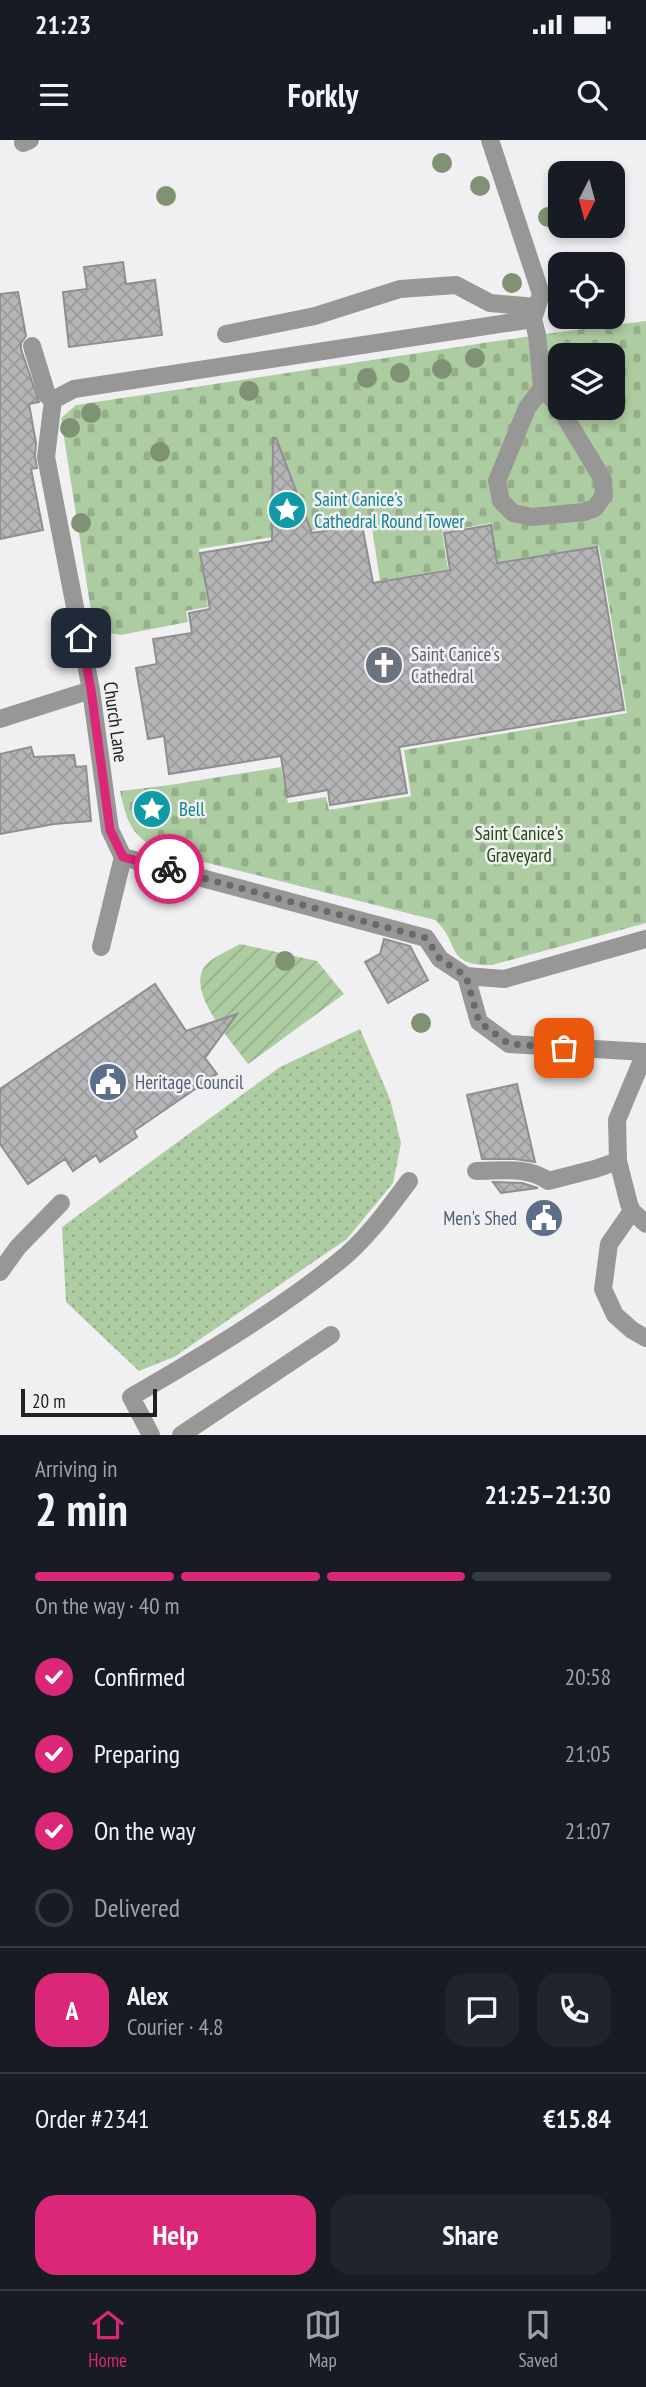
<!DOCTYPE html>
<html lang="en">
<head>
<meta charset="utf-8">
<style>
	body { margin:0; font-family:"PT Sans Narrow",sans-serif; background:#20242c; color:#f1f3f6; height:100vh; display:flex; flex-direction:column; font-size:26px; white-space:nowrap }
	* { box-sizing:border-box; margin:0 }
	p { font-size:23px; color:#9ea1a6 }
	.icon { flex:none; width:38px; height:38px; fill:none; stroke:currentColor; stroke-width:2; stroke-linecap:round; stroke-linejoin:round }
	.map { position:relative; height:1295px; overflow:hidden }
	.drawer { display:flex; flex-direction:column; background:#171b24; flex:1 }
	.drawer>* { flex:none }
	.needle { width:46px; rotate:186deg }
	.buttons { position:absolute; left:548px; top:21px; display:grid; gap:14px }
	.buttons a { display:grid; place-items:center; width:77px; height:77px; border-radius:14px; background:#171b24; box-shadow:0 4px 10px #0003; font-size:35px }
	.scale { position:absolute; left:21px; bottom:18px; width:136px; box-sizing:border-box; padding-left:7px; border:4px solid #212121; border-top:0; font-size:19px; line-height:24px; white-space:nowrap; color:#212121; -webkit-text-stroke:5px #f0f0f2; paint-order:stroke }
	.pin { position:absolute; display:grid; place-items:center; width:60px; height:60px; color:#fff; margin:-30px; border-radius:14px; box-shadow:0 4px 10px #0006 }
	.courier { position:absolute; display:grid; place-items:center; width:70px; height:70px; margin:-35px; border:5px solid #db2777; border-radius:50%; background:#fff; color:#222; box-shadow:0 2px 9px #0007 }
	.summary em { font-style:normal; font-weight:600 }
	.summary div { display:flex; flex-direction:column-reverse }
	.summary { display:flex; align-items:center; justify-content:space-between; height:119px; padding:0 35px }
	h1 { font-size:46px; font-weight:600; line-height:52px }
	.bar { display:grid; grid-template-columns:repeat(4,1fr); gap:10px 7px; align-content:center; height:84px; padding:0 35px }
	.bar i { height:9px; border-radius:5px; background:#363941 }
	.bar .selected { background:#db2777 }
	.bar p { grid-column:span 4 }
	.line { display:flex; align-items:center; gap:18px; padding:0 35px; border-top:2px solid #363941 }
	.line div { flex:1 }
	.round { display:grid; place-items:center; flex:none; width:74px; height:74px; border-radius:21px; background:#20242c }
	ol { padding:0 35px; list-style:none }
	li { display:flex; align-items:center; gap:21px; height:77px }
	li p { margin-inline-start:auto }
	li .icon { padding:7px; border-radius:50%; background:#db2777; color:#fff; stroke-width:4 }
	li:last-child { color:#9ea1a6 }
	li i { width:38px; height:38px; border:4px solid #363941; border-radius:50% }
	.cta { display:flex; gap:14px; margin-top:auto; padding:14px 35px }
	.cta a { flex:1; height:80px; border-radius:21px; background:#db2777; color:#fff; font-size:28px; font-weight:600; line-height:80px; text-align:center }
	.cta a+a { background:#20242c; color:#f1f3f6 }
	.status { display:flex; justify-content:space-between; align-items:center; height:49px; padding:0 35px; background:#171b24; direction:ltr }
	.status svg { height:19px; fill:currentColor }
	header { display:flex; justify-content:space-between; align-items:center; height:91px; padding:0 35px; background:#171b24; font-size:32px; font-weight:600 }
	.tabs { display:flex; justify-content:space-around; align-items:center; height:98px; border-top:2px solid #363941; background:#171b24; font-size:19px; color:#9ea1a6 }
	.tabs a { display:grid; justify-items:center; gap:4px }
	.tabs .selected { color:#db2777 }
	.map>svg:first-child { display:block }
	.grass { fill:url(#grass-dots) }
	.cemetery { fill:url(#cemetery-stones); fill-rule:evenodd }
	.garden { fill:url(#garden-furrows) }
	.building { fill:url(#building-cross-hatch); stroke:#8f8f90; stroke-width:2 }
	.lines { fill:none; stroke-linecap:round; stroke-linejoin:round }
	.minor { stroke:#979796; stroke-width:18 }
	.tree { fill:#7f9374 }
	.done { stroke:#69696a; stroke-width:7; stroke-dasharray:0 12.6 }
	.route { stroke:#db2777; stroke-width:9 }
	.labels { text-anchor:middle; stroke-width:5; stroke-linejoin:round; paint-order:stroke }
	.culture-label { font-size:19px; fill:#0d838f; stroke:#f0f0f2; text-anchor:start }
	.worship-label { font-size:19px; fill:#5b616d; stroke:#f0f0f2; text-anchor:start }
	.street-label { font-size:19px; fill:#212121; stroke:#f0f0f2 }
	.park-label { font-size:19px; fill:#22470c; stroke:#f0f0f2 }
	.service-label { font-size:19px; fill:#4e5e75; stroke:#f0f0f2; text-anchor:start }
</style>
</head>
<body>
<div class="status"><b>21:23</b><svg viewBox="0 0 49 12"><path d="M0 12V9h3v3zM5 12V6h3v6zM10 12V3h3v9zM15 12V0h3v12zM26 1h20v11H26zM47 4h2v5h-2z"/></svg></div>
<header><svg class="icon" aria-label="menu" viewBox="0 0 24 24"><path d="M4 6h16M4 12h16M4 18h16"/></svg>Forkly<svg class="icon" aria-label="search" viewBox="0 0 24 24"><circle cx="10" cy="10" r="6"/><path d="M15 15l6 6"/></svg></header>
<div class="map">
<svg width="646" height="1295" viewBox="0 0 646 1295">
	<defs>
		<pattern id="grass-dots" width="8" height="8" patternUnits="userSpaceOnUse" patternTransform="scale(1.75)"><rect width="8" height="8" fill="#aecca1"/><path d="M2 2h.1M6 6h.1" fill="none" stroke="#95af8a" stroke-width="1.8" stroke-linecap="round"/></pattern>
		<pattern id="cemetery-stones" width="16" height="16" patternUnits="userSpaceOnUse" patternTransform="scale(1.75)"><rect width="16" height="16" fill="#aecca1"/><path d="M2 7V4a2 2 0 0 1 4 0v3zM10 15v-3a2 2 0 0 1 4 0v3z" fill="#95af8a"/></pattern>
		<pattern id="garden-furrows" width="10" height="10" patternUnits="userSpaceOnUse" patternTransform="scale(1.75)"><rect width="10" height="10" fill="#aecca1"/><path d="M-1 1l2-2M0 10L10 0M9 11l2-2" fill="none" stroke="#95af8a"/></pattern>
		<pattern id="building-cross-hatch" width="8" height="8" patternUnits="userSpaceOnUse" patternTransform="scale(1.75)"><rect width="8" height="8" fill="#b4b5b6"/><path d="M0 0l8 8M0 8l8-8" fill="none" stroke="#9a9b9c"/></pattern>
	</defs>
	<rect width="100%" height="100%" fill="#f0f0f2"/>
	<path class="grass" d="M 360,889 L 390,959 L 401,1003 L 393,1043 L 347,1099 L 174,1217 L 139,1231 L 66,1162 L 62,1087 L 280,927 Z"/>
	<path class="cemetery" d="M 646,181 L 646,783 L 492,825 C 444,826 461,803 435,780 L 164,712 C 132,698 127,683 120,651 L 170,645 L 281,627 L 288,663 L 326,657 L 329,670 L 411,656 L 404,610 L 627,573 L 599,406 L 497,422 L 491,383 L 442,392 L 448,429 L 380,441 L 371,381 L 199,409 L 208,467 L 186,471 L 188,482 L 121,495 L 94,490 L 61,278 L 76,265 L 537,195 ZM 560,215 L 612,215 L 612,268 L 560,268 Z"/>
	<path class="garden" d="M 240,804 L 317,821 L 344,854 L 248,924 C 233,903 182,849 207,824 C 215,816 230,810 240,804 Z"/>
	<path class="building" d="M 123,122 L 126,144 L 155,140 L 162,195 L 69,207 L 63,152 L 87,149 L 84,127 Z
		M 18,152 L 26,196 L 21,203 L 21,209 L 39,262 L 29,264 L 36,303 L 35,316 L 37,328 L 31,329 L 43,390 L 0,399 L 0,154 Z
		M 273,298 L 276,298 L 312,393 L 362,385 L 373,443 L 450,430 L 444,393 L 491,385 L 497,423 L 597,407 L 624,570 L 399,607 L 407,653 L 330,665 L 328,650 L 287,657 L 281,616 L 169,634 L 164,596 L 148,599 L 136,528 L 157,524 L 153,499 L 192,493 L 189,473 L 210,469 L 200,413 L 272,401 Z
		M 31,607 L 34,617 L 74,615 L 76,627 L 86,626 L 91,681 L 54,684 L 0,694 L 0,614 Z
		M 384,799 L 410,806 L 428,840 L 388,863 L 365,822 L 380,814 Z
		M 155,844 L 186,891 L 237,874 L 205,918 L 217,934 L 134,991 L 137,997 L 100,1022 L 96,1015 L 73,1031 L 65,1019 L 28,1044 L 0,1004 L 0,949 Z
		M 517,944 L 535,1022 L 515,1019 L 482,1019 L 467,955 Z
		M 493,1042 L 522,1043 L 538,1048 L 501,1053 Z"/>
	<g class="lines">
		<path class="minor" d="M 490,0 L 541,154 L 534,176
			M 23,3 L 30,0
			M 533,179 L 74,249 L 53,260 L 46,317 L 91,550 L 110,690 L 123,717 L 426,798 L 440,819 L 466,836 L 504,839 L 646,799
			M 533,179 L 537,195 L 542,248
			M 226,194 L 315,176 L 400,149 L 456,145 L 490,163 L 537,167
			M 32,206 L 47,255 L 53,260
			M 542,248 L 558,265 L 603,340 L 604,355 L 595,368 L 584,372 L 532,377 L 513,373 L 501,361 L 497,341 L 527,268 Z
			M 0,579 L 91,550
			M 101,807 L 123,717
			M 466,836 L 479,882 L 509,904 L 646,912
			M 645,913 L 617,980 L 618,1021 L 629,1064 L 632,1071 L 646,1084
			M 476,1031 C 500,1031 529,1026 548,1041 L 595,1029 L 618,1021
			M 632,1071 L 609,1104 L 603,1149 L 615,1175 L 632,1190 L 646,1198
			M 0,1132 L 18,1107 L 61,1063
			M 151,1295 L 131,1257 C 200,1217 276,1172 338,1122 C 366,1100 388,1069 409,1041
			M 181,1295 L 331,1195"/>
	</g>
	<g class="tree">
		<circle cx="442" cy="23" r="10"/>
		<circle cx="480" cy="46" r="10"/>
		<circle cx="166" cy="56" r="10"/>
		<circle cx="548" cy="77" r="10"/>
		<circle cx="512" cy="143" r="10"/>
		<circle cx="475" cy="218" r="10"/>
		<circle cx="442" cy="229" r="10"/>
		<circle cx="400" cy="233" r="10"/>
		<circle cx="367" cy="238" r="10"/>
		<circle cx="249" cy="251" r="10"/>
		<circle cx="91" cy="273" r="10"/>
		<circle cx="70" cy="288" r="10"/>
		<circle cx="160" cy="312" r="10"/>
		<circle cx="81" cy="383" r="10"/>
		<circle cx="285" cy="821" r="10"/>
		<circle cx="421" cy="883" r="10"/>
	</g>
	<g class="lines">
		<path class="done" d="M 169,729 L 426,798 L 440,819 L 466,836 L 479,882 L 509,904 L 564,908"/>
		<path class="route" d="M 81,498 L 91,550 L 110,690 L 123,717 L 169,729"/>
	</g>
	<defs>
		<symbol id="sight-disc" viewBox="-11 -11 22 22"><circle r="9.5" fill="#0f9aa8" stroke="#f0f0f2"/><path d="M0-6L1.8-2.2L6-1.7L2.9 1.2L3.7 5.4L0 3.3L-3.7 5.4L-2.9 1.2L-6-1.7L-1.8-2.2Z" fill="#fff"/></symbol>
		<symbol id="church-disc" viewBox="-11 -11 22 22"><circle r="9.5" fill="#6b7280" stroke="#f0f0f2"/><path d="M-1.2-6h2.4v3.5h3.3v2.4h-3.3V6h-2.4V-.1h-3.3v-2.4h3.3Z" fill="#fff"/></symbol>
		<symbol id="civic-disc" viewBox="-11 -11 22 22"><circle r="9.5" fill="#5c6f8a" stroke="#f0f0f2"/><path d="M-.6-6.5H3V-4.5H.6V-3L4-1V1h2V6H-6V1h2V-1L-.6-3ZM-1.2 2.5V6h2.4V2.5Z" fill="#fff"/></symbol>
	</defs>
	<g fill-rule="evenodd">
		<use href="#sight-disc" x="265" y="348" width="44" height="44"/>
		<use href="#church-disc" x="362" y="503" width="44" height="44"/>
		<use href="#sight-disc" x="130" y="647" width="44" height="44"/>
		<use href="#civic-disc" x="86" y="920" width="44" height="44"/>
		<use href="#civic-disc" x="522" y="1056" width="44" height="44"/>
	</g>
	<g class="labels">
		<g class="culture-label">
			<text x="314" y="366">Saint Canice's<tspan x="314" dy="22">Cathedral Round Tower</tspan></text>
			<text x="179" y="676">Bell</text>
		</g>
		<g class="worship-label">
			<text x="411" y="521">Saint Canice's<tspan x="411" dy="22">Cathedral</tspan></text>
		</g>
		<g class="street-label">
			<text transform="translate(116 582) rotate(82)" y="7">Church Lane</text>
		</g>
		<g class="park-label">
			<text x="519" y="700">Saint Canice's<tspan x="519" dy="22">Graveyard</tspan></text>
		</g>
		<g class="service-label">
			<text x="135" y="949">Heritage Council</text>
			<text x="517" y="1085" text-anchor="end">Men's Shed</text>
		</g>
	</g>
</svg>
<div class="buttons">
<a><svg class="needle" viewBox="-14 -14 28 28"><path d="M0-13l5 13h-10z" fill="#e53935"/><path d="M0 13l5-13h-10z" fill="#9ea1a6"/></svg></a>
<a><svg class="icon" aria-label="locate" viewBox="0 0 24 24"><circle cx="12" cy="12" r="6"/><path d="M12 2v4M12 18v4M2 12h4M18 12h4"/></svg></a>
<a><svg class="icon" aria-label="layers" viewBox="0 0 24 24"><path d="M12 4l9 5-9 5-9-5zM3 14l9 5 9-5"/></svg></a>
</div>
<div class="scale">20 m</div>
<div class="pin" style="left:564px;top:908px;background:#ea580c"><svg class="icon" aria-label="bag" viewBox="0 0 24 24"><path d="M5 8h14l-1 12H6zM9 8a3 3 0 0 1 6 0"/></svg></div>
<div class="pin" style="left:81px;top:498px;background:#1f2937"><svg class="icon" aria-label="home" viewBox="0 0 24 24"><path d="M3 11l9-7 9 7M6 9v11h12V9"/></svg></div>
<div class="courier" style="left:169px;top:729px"><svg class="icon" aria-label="bike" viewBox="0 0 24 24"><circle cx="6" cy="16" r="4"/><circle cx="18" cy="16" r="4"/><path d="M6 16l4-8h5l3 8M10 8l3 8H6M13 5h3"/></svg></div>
</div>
<section class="drawer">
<div class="summary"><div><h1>2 min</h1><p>Arriving in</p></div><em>21:25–21:30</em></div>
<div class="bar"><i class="selected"></i><i class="selected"></i><i class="selected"></i><i></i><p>On the way · 40 m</p></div>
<ol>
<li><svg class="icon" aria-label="check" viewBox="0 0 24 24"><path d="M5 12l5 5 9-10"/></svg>Confirmed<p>20:58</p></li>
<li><svg class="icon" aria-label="check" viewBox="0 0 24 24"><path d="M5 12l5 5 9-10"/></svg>Preparing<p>21:05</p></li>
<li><svg class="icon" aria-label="check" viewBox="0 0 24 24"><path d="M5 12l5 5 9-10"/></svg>On the way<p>21:07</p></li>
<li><i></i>Delivered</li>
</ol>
<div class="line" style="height:126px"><b class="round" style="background:#db2777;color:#fff">A</b><div><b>Alex</b><p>Courier · 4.8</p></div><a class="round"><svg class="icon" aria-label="chat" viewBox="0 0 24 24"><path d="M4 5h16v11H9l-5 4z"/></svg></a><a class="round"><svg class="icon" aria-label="phone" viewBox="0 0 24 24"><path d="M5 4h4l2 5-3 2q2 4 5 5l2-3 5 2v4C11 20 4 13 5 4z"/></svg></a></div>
<div class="line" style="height:91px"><div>Order #2341</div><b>€15.84</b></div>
<div class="cta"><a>Help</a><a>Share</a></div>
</section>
<nav class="tabs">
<a class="selected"><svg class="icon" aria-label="home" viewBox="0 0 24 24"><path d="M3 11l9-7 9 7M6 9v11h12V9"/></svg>Home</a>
<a><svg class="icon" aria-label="map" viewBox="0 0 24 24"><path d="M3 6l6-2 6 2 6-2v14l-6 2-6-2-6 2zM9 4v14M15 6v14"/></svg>Map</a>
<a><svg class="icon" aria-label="saved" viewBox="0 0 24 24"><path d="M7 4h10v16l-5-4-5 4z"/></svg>Saved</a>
</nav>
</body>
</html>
